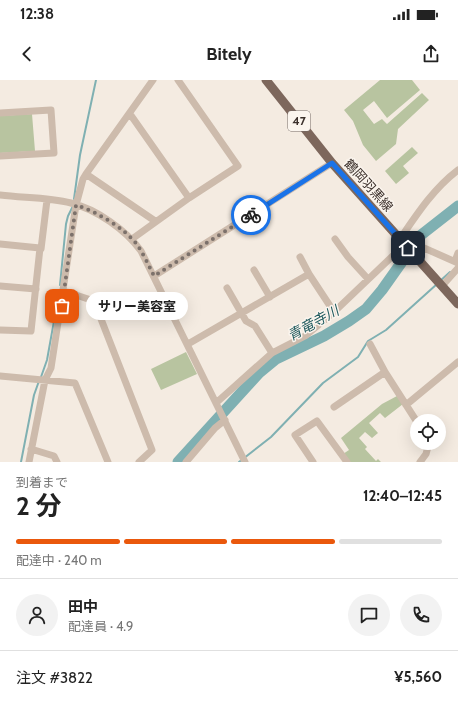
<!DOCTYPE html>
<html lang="ja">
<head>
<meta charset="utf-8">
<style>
	body { margin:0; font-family:Cabin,"Noto Sans JP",sans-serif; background:#f2f2f2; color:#222; height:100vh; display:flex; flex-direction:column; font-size:15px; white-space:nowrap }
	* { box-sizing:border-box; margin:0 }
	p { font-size:13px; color:#767676 }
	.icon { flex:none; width:22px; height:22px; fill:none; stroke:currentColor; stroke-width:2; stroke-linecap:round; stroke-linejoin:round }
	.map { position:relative; height:382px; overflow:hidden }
	.panel { display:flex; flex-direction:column; background:#fff; flex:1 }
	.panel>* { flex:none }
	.tools { position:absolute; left:410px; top:334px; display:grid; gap:8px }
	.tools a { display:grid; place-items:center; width:36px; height:36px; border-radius:50%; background:#fff; box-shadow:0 4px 16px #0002; font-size:20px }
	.pin { position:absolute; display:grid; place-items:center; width:34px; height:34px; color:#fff; margin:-17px; border-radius:8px; box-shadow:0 2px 6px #0006 }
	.courier { position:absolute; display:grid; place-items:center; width:40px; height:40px; margin:-20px; border:3px solid #1a73e8; border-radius:50%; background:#fff; color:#222; box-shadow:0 1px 5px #0007 }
	.bubble { position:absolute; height:28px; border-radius:14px; background:#fff; box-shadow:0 4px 16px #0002; font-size:13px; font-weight:700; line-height:28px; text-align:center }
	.headline em { font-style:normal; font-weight:700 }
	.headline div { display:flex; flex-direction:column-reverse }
	.headline { display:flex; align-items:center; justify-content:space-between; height:68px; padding:0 16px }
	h1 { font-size:26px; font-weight:700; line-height:30px }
	.bar { display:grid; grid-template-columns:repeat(4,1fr); gap:6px 4px; align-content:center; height:48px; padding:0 16px }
	.bar i { height:5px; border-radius:3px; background:#e0e0e0 }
	.bar .selected { background:#ea580c }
	.bar p { grid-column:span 4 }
	.line { display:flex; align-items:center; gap:10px; padding:0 16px; border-top:1px solid #e0e0e0 }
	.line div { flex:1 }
	.round { display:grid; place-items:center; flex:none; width:42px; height:42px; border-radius:21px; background:#f2f2f2 }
	.status { display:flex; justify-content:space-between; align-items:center; height:28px; padding:0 20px; background:#fff; direction:ltr }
	.status svg { height:11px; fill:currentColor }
	header { display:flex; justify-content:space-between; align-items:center; height:52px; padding:0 16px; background:#fff; font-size:18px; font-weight:700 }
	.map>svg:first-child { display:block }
	.green { fill:#b8c4a0 }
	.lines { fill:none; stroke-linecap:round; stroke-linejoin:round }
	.stream { stroke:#7fb0b2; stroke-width:2 }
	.river { stroke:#7fb0b2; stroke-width:11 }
	.minor { stroke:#cdbbac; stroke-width:7 }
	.major { stroke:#7d675c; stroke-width:9 }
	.done { stroke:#7c716b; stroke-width:4; stroke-dasharray:0 7.2 }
	.route { stroke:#1a73e8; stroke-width:5 }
	.labels { text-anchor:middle; stroke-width:3; stroke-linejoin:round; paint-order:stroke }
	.shield { fill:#fbf5ee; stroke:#756b66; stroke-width:1 }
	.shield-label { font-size:12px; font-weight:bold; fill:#3b302b }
	.street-label { font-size:13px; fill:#3b302b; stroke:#fbf5ee }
	.water-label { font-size:14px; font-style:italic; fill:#1f5a5e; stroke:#fbf5ee }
</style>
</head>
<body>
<div class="status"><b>12:38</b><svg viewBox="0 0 49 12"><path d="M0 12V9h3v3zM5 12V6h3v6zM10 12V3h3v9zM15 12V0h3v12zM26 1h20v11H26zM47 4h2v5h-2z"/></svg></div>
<header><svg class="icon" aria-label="back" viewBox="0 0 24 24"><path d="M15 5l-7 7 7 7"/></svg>Bitely<svg class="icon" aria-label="share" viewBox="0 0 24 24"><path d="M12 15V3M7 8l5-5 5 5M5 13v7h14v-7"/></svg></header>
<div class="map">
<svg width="458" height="382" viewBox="0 0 458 382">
	<rect width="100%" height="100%" fill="#f4ebe1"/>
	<path class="green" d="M 380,0 L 412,0 L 420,10 L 387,38 L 374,21 L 363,30 L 374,44 L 382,39 L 387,44 L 422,13 L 429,20 L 398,49 L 396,64 L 376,81 L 363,65 L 353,41 L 344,30 Z
		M 32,34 L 35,71 L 0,73 L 0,36 Z
		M 412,67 L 418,73 L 403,86 L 409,93 L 396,104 L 385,91 Z
		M 186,272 L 197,294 L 161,310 L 151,289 Z
		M 397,316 L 403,324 L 385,338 L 380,333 L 369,343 L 378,353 L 372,358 L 365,352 L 359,358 L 367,367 L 365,369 L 376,381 L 378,379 L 381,382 L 349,382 L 343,374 L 349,370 L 341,358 L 382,324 Z"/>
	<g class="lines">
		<path class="stream" d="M 74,119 L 80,75 L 96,0
			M 440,201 L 450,192
			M 60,205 L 66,144 L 68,136 L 73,126
			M 41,297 L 47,280 L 56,230
			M 21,382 L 34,315 L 39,301
			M 239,382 L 271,357 L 323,303 L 358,277 L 368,261 L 386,250 L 437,204"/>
		<path class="river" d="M 178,382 L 259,293 L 276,279 L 324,256 L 349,241 L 366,229 L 382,210 L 421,155 L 458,126"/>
		<path class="minor" d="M 0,33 L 51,30 L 54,73 L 0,76
			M 130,34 L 189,118
			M 86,94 L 155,141
			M 0,115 C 23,118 48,117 71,123 C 96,129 126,150 141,171 L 245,382
			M 132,159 L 189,118 L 238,86 L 178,0
			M 335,159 L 348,177 L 368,199
			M 400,159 C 417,134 434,108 458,90
			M 0,164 L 40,168
			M 300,177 L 309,194
			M 417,177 L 424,168 L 458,183
			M 455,181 L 458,173
			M 254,190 L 270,217
			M 154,196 L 332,83
			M 0,206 L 36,209
			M 442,206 L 458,188
			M 227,208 L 246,241 L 255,246 L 272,273
			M 64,211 L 94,221 L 152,370 L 139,382
			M 0,250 L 31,251 L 40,168 L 41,169 L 47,120
			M 188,264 L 309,194 L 334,232
			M 370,264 L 385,292 L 417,342
			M 0,296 L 75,303 L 108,382
			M 216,323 L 272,273 L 305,256 L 334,232 L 401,168
			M 406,325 L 458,282
			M 334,327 L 385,292
			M 31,369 L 54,376 L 57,382
			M 29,382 L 45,300 L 51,288 L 76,125 L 83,99 L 86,94 L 153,0
			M 186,382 L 215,348 L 225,340
			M 313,382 L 295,355 L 317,341 L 347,382
			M 420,382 L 426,374 L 429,363"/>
		<path class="major" d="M 266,0 L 332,83 L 458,224"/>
	</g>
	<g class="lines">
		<path class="done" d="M 62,226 L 76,125 C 97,132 125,148 138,166 C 144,175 149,186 154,196 L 251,135"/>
		<path class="route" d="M 251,135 L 332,83 L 408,168"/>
	</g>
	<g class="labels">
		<rect class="shield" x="288" y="31" width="22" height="20" rx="3"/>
		<g class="shield-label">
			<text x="299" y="45">47</text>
		</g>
		<g class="street-label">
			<text transform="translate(369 105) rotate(48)" y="5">鶴岡羽黒線</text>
		</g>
		<g class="water-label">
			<text transform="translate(313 243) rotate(-29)" y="5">青竜寺川</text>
		</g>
	</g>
</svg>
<div class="tools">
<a><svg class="icon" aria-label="locate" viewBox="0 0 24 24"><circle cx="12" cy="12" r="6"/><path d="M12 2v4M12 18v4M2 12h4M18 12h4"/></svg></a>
</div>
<div class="pin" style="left:62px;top:226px;background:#ea580c"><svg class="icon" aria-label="bag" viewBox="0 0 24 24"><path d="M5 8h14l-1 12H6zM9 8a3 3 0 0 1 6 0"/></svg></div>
<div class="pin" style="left:408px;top:168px;background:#1f2937"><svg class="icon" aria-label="home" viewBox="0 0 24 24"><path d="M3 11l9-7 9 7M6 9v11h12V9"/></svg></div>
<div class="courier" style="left:251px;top:135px"><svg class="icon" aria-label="bike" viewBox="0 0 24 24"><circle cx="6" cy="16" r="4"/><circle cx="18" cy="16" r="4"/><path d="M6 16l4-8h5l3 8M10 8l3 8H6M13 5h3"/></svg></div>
<div class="bubble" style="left:86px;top:212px;width:102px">サリー美容室</div>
</div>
<section class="panel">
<div class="headline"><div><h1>2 分</h1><p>到着まで</p></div><em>12:40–12:45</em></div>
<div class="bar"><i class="selected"></i><i class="selected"></i><i class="selected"></i><i></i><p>配達中 · 240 m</p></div>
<div class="line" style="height:72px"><a class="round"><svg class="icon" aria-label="person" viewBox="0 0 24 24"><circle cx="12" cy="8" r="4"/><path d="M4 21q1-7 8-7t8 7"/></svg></a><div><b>田中</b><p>配達員 · 4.9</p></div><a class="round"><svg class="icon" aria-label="chat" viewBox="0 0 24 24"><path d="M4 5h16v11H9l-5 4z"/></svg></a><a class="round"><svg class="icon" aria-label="phone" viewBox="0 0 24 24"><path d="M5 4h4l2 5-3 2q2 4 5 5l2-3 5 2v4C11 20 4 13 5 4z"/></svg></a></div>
<div class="line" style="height:52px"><div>注文 #3822</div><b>¥5,560</b></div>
</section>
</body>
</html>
